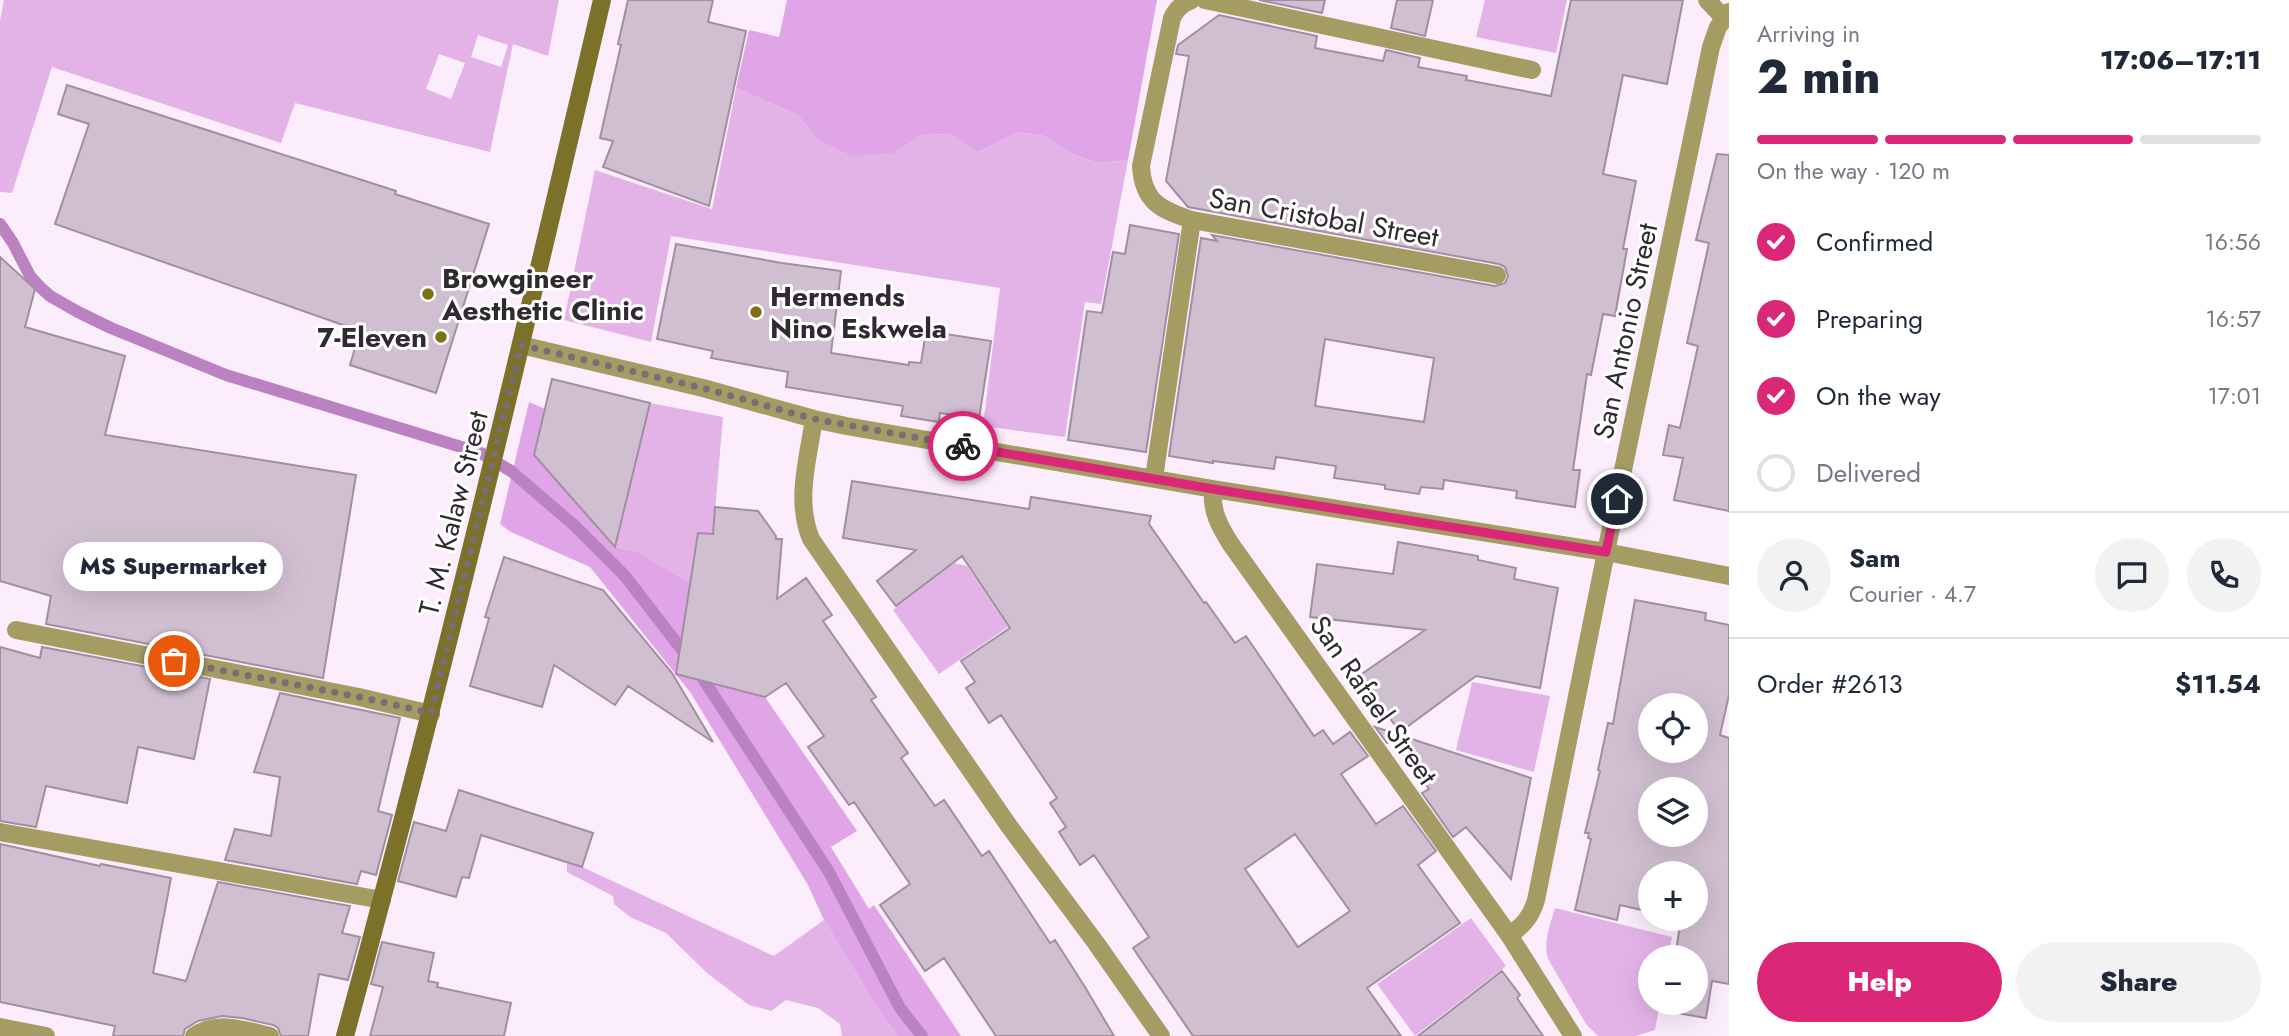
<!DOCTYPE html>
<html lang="en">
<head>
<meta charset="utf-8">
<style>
	body { margin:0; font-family:Jost,sans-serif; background:#f2f2f3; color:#1f2937; height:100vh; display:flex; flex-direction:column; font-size:26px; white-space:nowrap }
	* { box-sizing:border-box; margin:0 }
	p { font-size:23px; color:#747a83 }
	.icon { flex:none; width:38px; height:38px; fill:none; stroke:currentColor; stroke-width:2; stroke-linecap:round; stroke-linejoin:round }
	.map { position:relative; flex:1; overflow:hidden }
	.side { display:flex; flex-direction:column; background:#fff; width:560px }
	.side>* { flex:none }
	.fabs { position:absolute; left:1638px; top:693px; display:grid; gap:14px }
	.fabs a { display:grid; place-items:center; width:70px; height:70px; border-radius:50%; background:#fff; box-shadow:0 7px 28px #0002; font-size:35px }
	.pin { position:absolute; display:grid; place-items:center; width:60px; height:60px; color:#fff; margin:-30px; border:4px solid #fff; border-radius:50%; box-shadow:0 2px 7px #0007 }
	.courier { position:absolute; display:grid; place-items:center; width:70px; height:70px; margin:-35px; border:5px solid #db2777; border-radius:50%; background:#fff; color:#222; box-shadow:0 2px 9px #0007 }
	.bubble { position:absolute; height:49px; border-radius:24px; background:#fff; box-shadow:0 7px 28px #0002; font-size:23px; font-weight:800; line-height:49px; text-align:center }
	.headline em { font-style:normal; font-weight:800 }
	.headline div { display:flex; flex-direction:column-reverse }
	.headline { display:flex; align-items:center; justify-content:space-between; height:119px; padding:0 28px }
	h1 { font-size:46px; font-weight:800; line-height:52px }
	.bar { display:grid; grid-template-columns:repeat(4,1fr); gap:10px 7px; align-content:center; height:84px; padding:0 28px }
	.bar i { height:9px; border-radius:5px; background:#e0e1e3 }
	.bar .selected { background:#db2777 }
	.bar p { grid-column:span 4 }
	.line { display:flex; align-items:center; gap:18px; padding:0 28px; border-top:2px solid #e0e1e3 }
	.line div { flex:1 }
	.round { display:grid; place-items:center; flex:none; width:74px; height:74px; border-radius:37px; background:#f2f2f3 }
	ol { padding:0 28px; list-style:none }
	li { display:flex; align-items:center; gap:21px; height:77px }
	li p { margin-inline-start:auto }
	li .icon { padding:7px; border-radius:50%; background:#db2777; color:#fff; stroke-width:4 }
	li:last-child { color:#747a83 }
	li i { width:38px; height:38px; border:4px solid #e0e1e3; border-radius:50% }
	.button { display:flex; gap:14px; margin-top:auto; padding:14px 28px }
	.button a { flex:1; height:80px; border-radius:42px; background:#db2777; color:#fff; font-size:28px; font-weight:800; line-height:80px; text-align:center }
	.button a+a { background:#f2f2f3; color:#1f2937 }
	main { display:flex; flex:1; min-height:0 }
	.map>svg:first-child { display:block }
	.green { fill:#e3b3e8; fill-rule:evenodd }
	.forest { fill:#e0a5e6 }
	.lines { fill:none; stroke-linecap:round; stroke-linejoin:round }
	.stream { stroke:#bb82c2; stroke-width:12 }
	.building { fill:#d0bfd1; stroke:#a08fa1; stroke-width:2; fill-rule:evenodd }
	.street { stroke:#a49c63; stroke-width:18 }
	.secondary { stroke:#7b7129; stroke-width:18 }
	.done { stroke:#776e78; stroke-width:7; stroke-dasharray:0 12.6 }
	.route { stroke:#db2777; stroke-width:9 }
	.poi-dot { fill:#7e7112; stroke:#fff; stroke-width:2.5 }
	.labels { text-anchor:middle; stroke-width:6; stroke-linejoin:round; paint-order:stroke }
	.street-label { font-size:28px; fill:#2f2930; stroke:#fff }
	.poi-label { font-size:28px; font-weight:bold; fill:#2f2930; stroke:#fff; text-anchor:start }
</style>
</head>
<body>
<main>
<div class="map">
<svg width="1729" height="1036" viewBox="0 0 1729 1036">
	<rect width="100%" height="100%" fill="#fcedfd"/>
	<path class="green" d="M 4,0 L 559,0 L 548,56 L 513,44 L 490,152 L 295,103 L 281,143 L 52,67 L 12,193 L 0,192 L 0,21 ZM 478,35 L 508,45 L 501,67 L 471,57 ZM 439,54 L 465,63 L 451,99 L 426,89 Z
		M 1485,0 L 1567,0 L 1556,53 L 1476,37 Z
		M 736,88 L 798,115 L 817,139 L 895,153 L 922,135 L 951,134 L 980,152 L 1017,132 L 1044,136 L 1072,154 L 1098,163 L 1128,160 L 1101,304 L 1085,302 L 1065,437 L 983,426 L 1000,288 L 671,236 L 651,342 L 564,320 L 595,170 L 712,209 Z
		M 650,403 L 723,417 L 713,534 L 698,533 L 690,583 L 638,552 L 615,547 Z
		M 954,563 L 967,566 L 1008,627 L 939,674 L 893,610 Z
		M 1472,682 L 1550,696 L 1534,772 L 1456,750 Z
		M 567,862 L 582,867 L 774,956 L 824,920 L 876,1006 L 898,1036 L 842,1036 L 840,1024 L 818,1008 L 786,1000 L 771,1011 L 749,1005 L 707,973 L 666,933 L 630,917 L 614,904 L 613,896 L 567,872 Z
		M 1555,908 L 1672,937 L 1668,957 L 1650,957 L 1650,1003 L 1660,1003 L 1655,1030 L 1636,1036 L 1598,1036 L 1586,1024 L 1548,959 C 1543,942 1550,925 1555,908 Z
		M 1471,918 L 1506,966 L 1415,1036 L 1377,984 Z"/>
	<path class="forest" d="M 787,0 L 1157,0 L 1128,160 L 1098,163 L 1072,154 L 1044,136 L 1018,132 L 979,152 L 951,134 L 922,135 L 895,153 L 852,156 L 817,139 L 798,115 L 736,88 L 749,30 L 779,37 Z
		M 529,402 L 545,409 L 534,455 L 615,547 L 638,552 L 690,583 L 683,629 L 724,687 L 765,697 L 857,831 L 831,847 L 869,909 L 874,905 L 961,1036 L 898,1036 L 876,1006 L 824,920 L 808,885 L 690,692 L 590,567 L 511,532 L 500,524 Z"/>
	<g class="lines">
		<path class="stream" d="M 0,224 L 13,243 L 30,276 L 40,287 L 50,296 L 78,312 L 111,328 L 226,375 L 481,453 L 511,471 L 575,526 L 625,576 L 696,668 L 829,872 L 900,1008 L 922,1036"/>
	</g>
	<path class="building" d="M 628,0 L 713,0 L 708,22 L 746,31 L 709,206 L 603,167 L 613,141 L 600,138 L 621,45 L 618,44 Z
		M 1259,0 L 1325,0 L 1322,13 Z
		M 1397,0 L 1433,0 L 1425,36 L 1391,28 Z
		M 1571,0 L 1683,0 L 1667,84 L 1623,75 L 1603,174 L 1636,181 L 1623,249 L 1627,249 L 1615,316 L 1603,314 L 1591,375 L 1587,374 L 1573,470 L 1580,470 L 1575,507 L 1516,498 L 1517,491 L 1444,480 L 1443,489 L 1421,487 L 1419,494 L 1385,489 L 1385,485 L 1334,478 L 1336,466 L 1276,457 L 1274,469 L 1213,461 L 1213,463 L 1169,456 L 1201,238 L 1217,241 L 1212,235 L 1495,286 L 1505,283 L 1508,276 L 1505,267 L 1499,264 L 1188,207 L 1166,181 L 1189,56 L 1176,54 L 1178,45 L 1219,15 L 1317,36 L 1315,48 L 1383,61 L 1386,50 L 1420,58 L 1418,67 L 1467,76 L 1466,80 L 1551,96 ZM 1325,339 L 1434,358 L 1424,422 L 1315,406 Z
		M 67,85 L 396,191 L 395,194 L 489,224 L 436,393 L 350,365 L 360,331 L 55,224 L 89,124 L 58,114 Z
		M 1717,154 L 1729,155 L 1729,511 L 1674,500 L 1683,458 L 1663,455 L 1669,425 L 1680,428 L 1698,346 L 1687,343 L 1709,243 L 1696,240 Z
		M 1130,225 L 1179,234 L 1146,452 L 1068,440 L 1087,311 L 1102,313 L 1113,252 L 1125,254 Z
		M 676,244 L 782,263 L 841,271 L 831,353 L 909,365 L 909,362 L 921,363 L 926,331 L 991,341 L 979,419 L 940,413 L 939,422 L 901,416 L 903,406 L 786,387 L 788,372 L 711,358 L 713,351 L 657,339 Z
		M 0,257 L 35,289 L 25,327 L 125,356 L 105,435 L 356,475 L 323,678 L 46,624 L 51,596 L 0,581 Z
		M 552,379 L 650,403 L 615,547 L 534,455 Z
		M 852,481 L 1029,509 L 1031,497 L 1151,516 L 1149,524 L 1204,603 L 1206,602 L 1235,643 L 1246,636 L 1314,736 L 1323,730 L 1333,744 L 1350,732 L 1368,756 L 1341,774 L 1376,824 L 1403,806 L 1436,851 L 1418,865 L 1460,923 L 1367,988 L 1401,1036 L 1193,1036 L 1133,948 L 1149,937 L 1094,855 L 1080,865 L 1059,832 L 1066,827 L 1050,803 L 1057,798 L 1001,715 L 989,723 L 966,688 L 975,682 L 961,661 L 1010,628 L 962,556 L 896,606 L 877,581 L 916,550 L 843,538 ZM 1295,834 L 1350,911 L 1298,947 L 1245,869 Z
		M 715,507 L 758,511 L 776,536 L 776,539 L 782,539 L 777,599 L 806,578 L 832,615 L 823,621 L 876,697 L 871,700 L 908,753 L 901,758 L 935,806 L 944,800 L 982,856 L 989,851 L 1050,943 L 1055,940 L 1085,987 L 1114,1036 L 996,1036 L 944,958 L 925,971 L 880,905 L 910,884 L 854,802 L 849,805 L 808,747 L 824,736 L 786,683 L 765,697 L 676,674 L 698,533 L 713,534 Z
		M 1398,542 L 1478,556 L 1478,560 L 1516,568 L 1514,579 L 1558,588 L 1540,688 L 1476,676 L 1400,732 L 1359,676 L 1425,630 L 1310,617 L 1317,564 L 1393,574 Z
		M 504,557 L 603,590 L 672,673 L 713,742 L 628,686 L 615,705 L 554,665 L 542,707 L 470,686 L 489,618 L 485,617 Z
		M 1635,600 L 1706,613 L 1705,620 L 1729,625 L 1729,695 L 1720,735 L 1729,738 L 1729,984 L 1712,981 L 1706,1018 L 1665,1011 L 1666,1003 L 1696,1003 L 1696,957 L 1675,957 L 1681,919 L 1696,919 L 1696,873 L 1650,873 L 1650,912 L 1620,905 L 1617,920 L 1575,910 L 1591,839 L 1588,838 L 1589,833 L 1585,833 L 1600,771 L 1598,770 L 1608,723 L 1613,724 ZM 1650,705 L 1696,705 L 1696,751 L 1650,751 ZM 1650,789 L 1696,789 L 1696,835 L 1650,835 Z
		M 0,647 L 40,658 L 42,647 L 210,679 L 194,759 L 138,747 L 127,803 L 46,786 L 36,827 L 0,821 Z
		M 280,693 L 400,718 L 378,811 L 392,815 L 376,875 L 361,871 L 357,884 L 225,860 L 235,829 L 271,836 L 280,777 L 254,772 Z
		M 1375,727 L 1531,778 L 1511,879 L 1466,827 L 1453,837 L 1422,793 L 1429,789 L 1392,740 L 1387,743 Z
		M 459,790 L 593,833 L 582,867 L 481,835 L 469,878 L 462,877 L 456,897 L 398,881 L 414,822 L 446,831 Z
		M 0,844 L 100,866 L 101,864 L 171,878 L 153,973 L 186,981 L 218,882 L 350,906 L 342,933 L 360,937 L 348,980 L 319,974 L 308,1036 L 281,1036 L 278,1028 L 273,1025 L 242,1018 L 222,1016 L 198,1021 L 185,1029 L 183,1036 L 113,1036 L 115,1026 L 0,1002 Z
		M 382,942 L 434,953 L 428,981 L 438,983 L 437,987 L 511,1003 L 504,1036 L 370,1036 L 383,987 L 371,984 Z
		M 1502,971 L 1520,995 L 1517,998 L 1543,1036 L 1418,1036 Z"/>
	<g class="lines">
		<path class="street" d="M 1192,0 C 1182,4 1177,8 1172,18 L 1141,166 C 1143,202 1161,210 1192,220
			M 1205,0 L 1532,70
			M 1707,0 L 1723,17
			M 521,345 L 703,388 L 814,419 L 846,426 L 1213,489 L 1606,552 L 1729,576
			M 814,419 C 808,459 795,501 811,539 L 1009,826 L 1096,943 L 1161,1036
			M 1154,478 L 1192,220 L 1497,275
			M 1213,489 C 1211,511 1219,525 1230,543 L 1509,935 L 1573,1036
			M 16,630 L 359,697 L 431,714
			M 0,832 L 382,900
			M 1509,935 C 1523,926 1531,917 1536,900 L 1606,552 L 1711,47 L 1718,27 L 1729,12
			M 0,1027 L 46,1036
			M 194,1036 C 218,1020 244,1030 270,1036"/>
		<path class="secondary" d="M 345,1036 C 439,693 521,347 602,0"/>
	</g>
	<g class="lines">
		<path class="done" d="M 174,661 L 359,697 L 431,713 L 521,345 L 703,388 L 814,419 L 963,446"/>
		<path class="route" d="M 963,446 L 1213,489 L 1606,552 L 1617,499"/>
	</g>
	<g class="poi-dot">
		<circle cx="428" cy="294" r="7"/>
		<circle cx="756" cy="312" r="7"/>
		<circle cx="441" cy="337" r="7"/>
	</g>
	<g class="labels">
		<g class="street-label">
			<text transform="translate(1324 217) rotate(10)" y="10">San Cristobal Street</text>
			<text transform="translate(1625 331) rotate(-78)" y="10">San Antonio Street</text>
			<text transform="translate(453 513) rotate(-76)" y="10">T. M. Kalaw Street</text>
			<text transform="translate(1374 700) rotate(55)" y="10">San Rafael Street</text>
		</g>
		<g class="poi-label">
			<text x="442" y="288">Browgineer<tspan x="442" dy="32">Aesthetic Clinic</tspan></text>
			<text x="770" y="306">Hermends<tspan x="770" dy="32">Nino Eskwela</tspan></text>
			<text x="427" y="347" text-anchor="end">7-Eleven</text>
		</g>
	</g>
</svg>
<div class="fabs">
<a><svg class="icon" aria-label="locate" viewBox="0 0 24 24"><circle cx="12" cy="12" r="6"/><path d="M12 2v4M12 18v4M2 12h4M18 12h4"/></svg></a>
<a><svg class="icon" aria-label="layers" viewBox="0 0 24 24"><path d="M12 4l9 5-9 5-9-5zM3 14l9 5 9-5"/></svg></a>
<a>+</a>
<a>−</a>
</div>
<div class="pin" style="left:174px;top:661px;background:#ea580c"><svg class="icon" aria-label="bag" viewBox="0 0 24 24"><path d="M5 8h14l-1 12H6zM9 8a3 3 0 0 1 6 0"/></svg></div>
<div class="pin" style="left:1617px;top:499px;background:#1f2937"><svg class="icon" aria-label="home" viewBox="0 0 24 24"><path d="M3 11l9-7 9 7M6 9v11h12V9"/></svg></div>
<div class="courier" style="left:963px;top:446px"><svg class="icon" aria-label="bike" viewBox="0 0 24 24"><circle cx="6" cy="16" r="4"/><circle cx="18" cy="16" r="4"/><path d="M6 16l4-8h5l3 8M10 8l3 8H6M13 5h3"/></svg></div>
<div class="bubble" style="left:63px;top:542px;width:220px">MS Supermarket</div>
</div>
<section class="side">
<div class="headline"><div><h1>2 min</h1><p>Arriving in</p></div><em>17:06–17:11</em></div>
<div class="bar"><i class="selected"></i><i class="selected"></i><i class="selected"></i><i></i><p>On the way · 120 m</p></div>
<ol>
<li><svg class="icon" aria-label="check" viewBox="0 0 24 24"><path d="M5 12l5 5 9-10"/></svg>Confirmed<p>16:56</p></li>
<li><svg class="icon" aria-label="check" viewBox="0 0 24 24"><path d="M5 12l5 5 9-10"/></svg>Preparing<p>16:57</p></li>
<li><svg class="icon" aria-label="check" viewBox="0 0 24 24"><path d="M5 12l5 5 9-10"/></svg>On the way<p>17:01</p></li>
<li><i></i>Delivered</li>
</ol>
<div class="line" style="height:126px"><a class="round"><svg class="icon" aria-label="person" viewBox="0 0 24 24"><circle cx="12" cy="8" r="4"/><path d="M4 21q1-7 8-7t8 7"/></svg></a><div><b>Sam</b><p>Courier · 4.7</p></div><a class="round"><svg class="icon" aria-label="chat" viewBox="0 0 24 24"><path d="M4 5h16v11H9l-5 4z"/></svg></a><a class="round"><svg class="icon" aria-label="phone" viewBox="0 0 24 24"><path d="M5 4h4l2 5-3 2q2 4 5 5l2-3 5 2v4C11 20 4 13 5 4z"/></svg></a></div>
<div class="line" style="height:91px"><div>Order #2613</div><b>$11.54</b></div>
<div class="button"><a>Help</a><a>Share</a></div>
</section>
</main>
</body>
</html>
